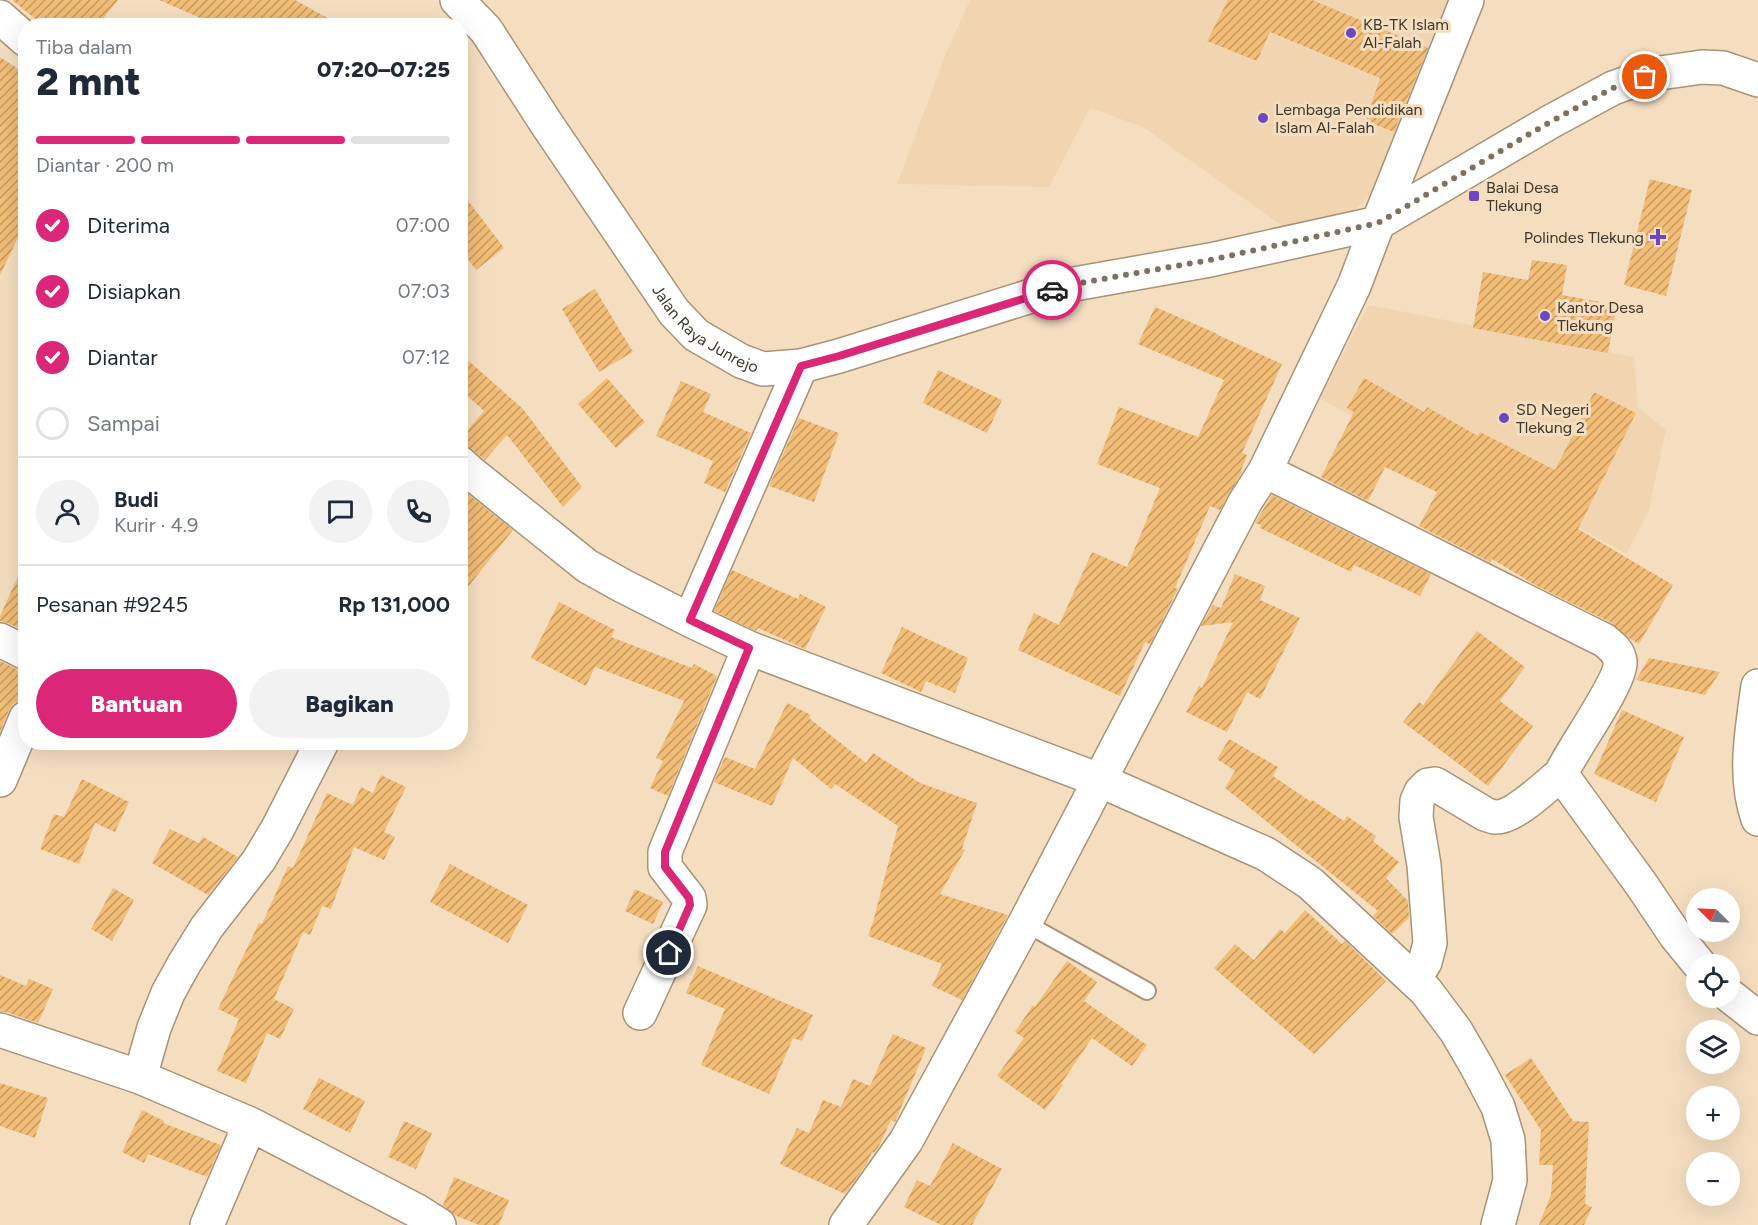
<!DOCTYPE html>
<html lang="id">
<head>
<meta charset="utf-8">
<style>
	body { margin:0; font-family:Figtree,sans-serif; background:#f2f2f3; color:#1f2937; height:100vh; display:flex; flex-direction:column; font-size:22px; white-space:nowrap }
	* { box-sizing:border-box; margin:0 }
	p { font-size:20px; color:#747a83 }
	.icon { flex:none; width:33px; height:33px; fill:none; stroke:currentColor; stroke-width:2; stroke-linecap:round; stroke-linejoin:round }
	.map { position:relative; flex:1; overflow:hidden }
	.details { position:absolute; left:18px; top:18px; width:450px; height:732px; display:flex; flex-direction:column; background:#fff; border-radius:24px; box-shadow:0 6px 24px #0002 }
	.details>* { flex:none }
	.needle { width:39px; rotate:294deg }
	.controls { position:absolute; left:1686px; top:888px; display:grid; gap:12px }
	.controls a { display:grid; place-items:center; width:54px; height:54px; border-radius:50%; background:#fff; box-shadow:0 6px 24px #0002; font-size:30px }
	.pin { position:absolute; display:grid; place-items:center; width:51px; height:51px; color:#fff; margin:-26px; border:3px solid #fff; border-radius:50%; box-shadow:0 2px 6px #0007 }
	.courier { position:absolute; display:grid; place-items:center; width:60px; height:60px; margin:-30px; border:4px solid #db2777; border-radius:50%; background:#fff; color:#222; box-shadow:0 2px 8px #0007 }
	.summary em { font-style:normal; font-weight:800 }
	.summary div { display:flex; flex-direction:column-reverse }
	.summary { display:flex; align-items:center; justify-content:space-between; height:102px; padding:0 18px }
	h1 { font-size:39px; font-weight:800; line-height:45px }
	.bar { display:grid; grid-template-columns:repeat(4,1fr); gap:9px 6px; align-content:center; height:72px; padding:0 18px }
	.bar i { height:8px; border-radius:4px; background:#e0e1e3 }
	.bar .on { background:#db2777 }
	.bar p { grid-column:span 4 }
	.line { display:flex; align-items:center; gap:15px; padding:0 18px; border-top:2px solid #e0e1e3 }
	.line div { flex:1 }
	.round { display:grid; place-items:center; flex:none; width:63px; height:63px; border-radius:32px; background:#f2f2f3 }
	ol { padding:0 18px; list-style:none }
	li { display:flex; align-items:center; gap:18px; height:66px }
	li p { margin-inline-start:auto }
	li .icon { padding:6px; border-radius:50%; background:#db2777; color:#fff; stroke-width:4 }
	li:last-child { color:#747a83 }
	li i { width:33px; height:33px; border:3px solid #e0e1e3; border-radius:50% }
	.primary-button { display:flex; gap:12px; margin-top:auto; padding:12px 18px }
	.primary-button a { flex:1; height:69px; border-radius:36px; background:#db2777; color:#fff; font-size:24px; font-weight:800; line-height:69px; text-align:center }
	.primary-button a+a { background:#f2f2f3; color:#1f2937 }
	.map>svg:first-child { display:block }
	.built { fill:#f1d5b0 }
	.building { fill:url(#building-hatch) }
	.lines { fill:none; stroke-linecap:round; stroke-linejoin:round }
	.lane-casing { stroke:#a99377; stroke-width:20 }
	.street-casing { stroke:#a99377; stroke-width:36 }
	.secondary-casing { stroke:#a99377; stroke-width:36 }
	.lane { stroke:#fff; stroke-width:16 }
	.street { stroke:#fff; stroke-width:33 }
	.secondary { stroke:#fff; stroke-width:33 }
	.done { stroke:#7f715f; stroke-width:6; stroke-dasharray:0 10.8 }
	.route { stroke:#db2777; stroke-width:8 }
	.poi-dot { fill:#6e47c0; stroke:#f5dec0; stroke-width:2 }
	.labels { text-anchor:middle; stroke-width:6; stroke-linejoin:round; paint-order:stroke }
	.poi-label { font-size:16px; fill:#40372b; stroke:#f5dec0; text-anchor:start }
	.street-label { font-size:16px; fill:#40372b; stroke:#f5dec0 }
</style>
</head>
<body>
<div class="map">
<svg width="1758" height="1225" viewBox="0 0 1758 1225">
	<defs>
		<pattern id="building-hatch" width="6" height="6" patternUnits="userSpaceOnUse" patternTransform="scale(1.5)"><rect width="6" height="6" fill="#f2bd76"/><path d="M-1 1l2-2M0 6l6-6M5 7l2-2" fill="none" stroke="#c59a61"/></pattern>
	</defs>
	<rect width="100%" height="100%" fill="#f5dec0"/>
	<path class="built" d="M 970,0 L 1458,0 L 1385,182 L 1352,212 L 1292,233 L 1143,127 L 1090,108 L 1049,187 L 897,184 L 947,51 Z
		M 1369,305 L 1634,357 L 1638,407 L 1666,430 L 1648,513 L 1626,554 L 1533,502 L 1472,481 L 1319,398 Z"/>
	<path class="building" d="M 12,0 L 118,0 L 97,26 L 44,26 Z
		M 159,0 L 295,0 L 342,26 L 219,26 Z
		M 1228,0 L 1312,0 L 1428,48 L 1394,132 L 1366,121 L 1380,78 L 1270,32 L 1257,61 L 1207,41 Z
		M 0,57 L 26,74 L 26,221 L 0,275 Z
		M 1650,179 L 1692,190 L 1666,296 L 1624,285 Z
		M 460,190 L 504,248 L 476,270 L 460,249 Z
		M 1532,260 L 1567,265 L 1562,295 L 1617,305 L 1608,353 L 1473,328 L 1483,272 L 1528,280 Z
		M 595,289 L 633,352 L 599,372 L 562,309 Z
		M 1155,307 L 1218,334 L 1218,335 L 1282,364 L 1242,453 L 1247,455 L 1241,471 L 1242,472 L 1220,510 L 1210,506 L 1175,588 L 1178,589 L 1150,644 L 1145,642 L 1120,696 L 1018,650 L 1034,613 L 1059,625 L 1092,552 L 1127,567 L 1160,488 L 1097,464 L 1119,407 L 1198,437 L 1224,380 L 1138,344 Z
		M 461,354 L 523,409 L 582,487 L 563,507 L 507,435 L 485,460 L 472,449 L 460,445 L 460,439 L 484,411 L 461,390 Z
		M 938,370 L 1002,400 L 987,433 L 923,403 Z
		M 607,378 L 645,422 L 616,448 L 578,404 Z
		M 1364,378 L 1424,412 L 1427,407 L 1478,436 L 1480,432 L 1555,470 L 1594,392 L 1636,413 L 1578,529 L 1673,585 L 1639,644 L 1629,638 L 1612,623 L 1537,586 L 1492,559 L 1490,562 L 1419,526 L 1437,492 L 1385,467 L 1368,501 L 1321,477 L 1354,412 L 1347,408 Z
		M 681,381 L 711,394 L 703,412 L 751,433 L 725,492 L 704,483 L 713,461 L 656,436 Z
		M 799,418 L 839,433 L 814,502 L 769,486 Z
		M 460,488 L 513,530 L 460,597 Z
		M 1272,495 L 1431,574 L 1420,596 L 1354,565 L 1351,572 L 1260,528 L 1261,525 L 1255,523 Z
		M 26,559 L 26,632 L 8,623 L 0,621 L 0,616 Z
		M 732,570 L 798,599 L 800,594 L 826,607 L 805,649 L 758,628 L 756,631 L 714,611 Z
		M 1235,574 L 1265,586 L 1260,600 L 1300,618 L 1260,699 L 1247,692 L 1227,732 L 1186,712 L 1199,686 L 1202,688 L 1233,622 L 1201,626 L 1213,605 L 1221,608 Z
		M 559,602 L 615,630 L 611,637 L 692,668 L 694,664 L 717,676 L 668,796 L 650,788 L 663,761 L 656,758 L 684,701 L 595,667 L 586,686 L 531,658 Z
		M 902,627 L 968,658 L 955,693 L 926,681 L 921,692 L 881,673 Z
		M 1477,631 L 1525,667 L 1500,701 L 1533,726 L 1488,786 L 1403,722 L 1419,702 L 1423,705 Z
		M 1649,658 L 1720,672 L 1705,695 L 1636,680 Z
		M 0,661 L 18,670 L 26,671 L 26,698 L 25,699 L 14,703 L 9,710 L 0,732 Z
		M 787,703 L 811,715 L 809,718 L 866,763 L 873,753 L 920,783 L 977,803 L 962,849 L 965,850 L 940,894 L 1008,915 L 962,1000 L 932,986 L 942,964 L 868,936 L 873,922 L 898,826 L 835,784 L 831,789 L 793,758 L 772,806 L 714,782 L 725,757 L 755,769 Z
		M 1622,710 L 1684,737 L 1656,802 L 1594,774 Z
		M 1229,739 L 1278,767 L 1273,776 L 1311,802 L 1312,800 L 1344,821 L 1347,816 L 1376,836 L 1373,841 L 1399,862 L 1386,878 L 1408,901 L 1409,918 L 1392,934 L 1373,916 L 1378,911 L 1225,788 L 1235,771 L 1217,759 Z
		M 381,775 L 406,787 L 384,832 L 395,837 L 384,860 L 354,847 L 331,909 L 322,906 L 310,935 L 303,932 L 274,999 L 294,1009 L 280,1039 L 267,1033 L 246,1083 L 217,1071 L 239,1019 L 218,1009 L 259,923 L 262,924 L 288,866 L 293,868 L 327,793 L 353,805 L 361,787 L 373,793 Z
		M 82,779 L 129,802 L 115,832 L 95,823 L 79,864 L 40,849 L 54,814 L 64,817 Z
		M 170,829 L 199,843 L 203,837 L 238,857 L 208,895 L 152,863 Z
		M 450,864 L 528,905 L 508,943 L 430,902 Z
		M 113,888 L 134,900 L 112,941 L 91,929 Z
		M 635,889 L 663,902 L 653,924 L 625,911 Z
		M 1305,910 L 1342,944 L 1345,941 L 1386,981 L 1314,1054 L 1214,968 L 1235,944 L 1254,960 L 1280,929 L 1285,933 Z
		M 1067,961 L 1097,982 L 1084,1001 L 1147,1045 L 1132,1066 L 1092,1038 L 1061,1084 L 1063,1085 L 1045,1110 L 997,1076 L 1024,1038 L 1015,1032 L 1033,1005 L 1035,1007 Z
		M 698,966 L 813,1015 L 802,1041 L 793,1038 L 769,1094 L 701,1065 L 725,1009 L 686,993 Z
		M 0,975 L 26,986 L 29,979 L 53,989 L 38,1023 L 6,1012 L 0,1012 Z
		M 893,1034 L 926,1048 L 895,1122 L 891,1120 L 879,1146 L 874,1153 L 872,1152 L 866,1165 L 845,1194 L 780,1164 L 797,1128 L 809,1133 L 823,1100 L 841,1107 L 853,1079 L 870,1086 Z
		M 1531,1058 L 1573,1121 L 1589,1122 L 1585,1204 L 1592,1207 L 1584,1225 L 1539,1225 L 1551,1195 L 1553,1165 L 1539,1165 L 1541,1130 L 1505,1075 Z
		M 319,1078 L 365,1101 L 350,1133 L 303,1109 Z
		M 0,1083 L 48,1098 L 35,1138 L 0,1126 Z
		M 142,1110 L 164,1121 L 163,1123 L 221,1145 L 207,1177 L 148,1154 L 144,1163 L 122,1152 Z
		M 404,1121 L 432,1133 L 416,1169 L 388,1157 Z
		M 953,1143 L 1002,1169 L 972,1225 L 941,1225 L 904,1207 L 917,1180 L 930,1186 Z
		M 454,1177 L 509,1200 L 499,1225 L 479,1225 L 454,1215 L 443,1205 Z"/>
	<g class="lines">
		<defs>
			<path id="lane" d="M 1025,923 L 1147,991"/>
			<path id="street" d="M 0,17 L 26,40
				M 460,463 L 470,472 L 587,566 L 623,586 L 690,620 L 749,648 L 1099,780 L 1266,854 L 1310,883 L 1426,991 L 1456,1031 L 1477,1067 L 1498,1107 L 1508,1140 L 1510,1180 L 1498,1225
				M 1265,471 C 1378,526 1490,584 1604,640 C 1611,646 1619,651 1620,662 C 1622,681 1571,751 1561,774 L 1641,884 L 1676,936 L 1699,964
				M 690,620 L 801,366
				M 0,640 L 26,653
				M 0,780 L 26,718
				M 1414,980 L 1425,962 L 1430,943 L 1424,865 L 1416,817 L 1417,801 L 1421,792 L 1428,785 L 1435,784 L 1485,814 C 1485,814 1493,817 1494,817 C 1513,819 1546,786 1561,774
				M 1730,996 L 1758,1018
				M 640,1013 L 690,905 L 689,898 L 665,867 L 665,852 L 749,648
				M 0,1030 L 140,1077 L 250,1124 L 417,1211 L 439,1225
				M 140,1077 L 154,1028 L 168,993 L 184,964 L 207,927 L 259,860 L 278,828 L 322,742
				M 207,1225 L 250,1124
				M 846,1225 L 906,1141 L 1025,923 L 1245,502 L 1265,471 L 1354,286 L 1378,223 L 1467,0"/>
			<g id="secondary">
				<path id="s1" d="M 457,0 L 486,30 L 546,123 L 674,312 L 696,335 L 741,361 L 763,369 L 801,366 L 839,356 L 1063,286 L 1210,260 L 1378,223 L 1550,122 L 1613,88 L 1630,82 L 1660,73 L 1702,67 L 1723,68 L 1758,80"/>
				<path d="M 1758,686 C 1752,730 1743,777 1758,819"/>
			</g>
		</defs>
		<use href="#lane" class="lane-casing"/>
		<use href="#street" class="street-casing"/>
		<use href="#secondary" class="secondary-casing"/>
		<use href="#lane" class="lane"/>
		<use href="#street" class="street"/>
		<use href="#secondary" class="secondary"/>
	</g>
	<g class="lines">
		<path class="done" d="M 1052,290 L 1063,286 L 1210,260 L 1378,223 L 1550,122 L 1613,88 L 1645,77"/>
		<path class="route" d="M 669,953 L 690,905 L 689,898 L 665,867 L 665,852 L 749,648 L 690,620 L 801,366 L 839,356 L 1052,290"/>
	</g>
	<g class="poi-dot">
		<circle cx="1351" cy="33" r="6"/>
		<circle cx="1263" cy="118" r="6"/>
		<rect x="1468" y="190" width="12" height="12" rx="3"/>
		<path d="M1655 228h6v6h6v6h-6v6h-6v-6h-6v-6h6z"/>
		<circle cx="1545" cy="316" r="6"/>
		<circle cx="1504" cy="418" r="6"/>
	</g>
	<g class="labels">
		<g class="poi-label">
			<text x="1363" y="30">KB-TK Islam<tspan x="1363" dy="18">Al-Falah</tspan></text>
			<text x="1275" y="115">Lembaga Pendidikan<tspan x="1275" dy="18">Islam Al-Falah</tspan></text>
			<text x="1486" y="193">Balai Desa<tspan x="1486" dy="18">Tlekung</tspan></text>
			<text x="1644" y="243" text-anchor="end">Polindes Tlekung</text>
			<text x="1557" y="313">Kantor Desa<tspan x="1557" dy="18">Tlekung</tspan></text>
			<text x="1516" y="415">SD Negeri<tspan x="1516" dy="18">Tlekung 2</tspan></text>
		</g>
		<g class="street-label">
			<text dy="6" stroke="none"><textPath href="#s1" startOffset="416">Jalan Raya Junrejo</textPath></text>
		</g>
	</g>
</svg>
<div class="controls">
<a><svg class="needle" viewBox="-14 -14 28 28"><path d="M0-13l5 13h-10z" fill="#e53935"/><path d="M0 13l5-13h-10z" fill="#747a83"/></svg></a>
<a><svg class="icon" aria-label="locate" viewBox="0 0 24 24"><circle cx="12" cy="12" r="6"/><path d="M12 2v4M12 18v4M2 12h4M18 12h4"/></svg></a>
<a><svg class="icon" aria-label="layers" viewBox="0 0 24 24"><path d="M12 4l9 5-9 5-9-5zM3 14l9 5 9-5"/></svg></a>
<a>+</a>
<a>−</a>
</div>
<div class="pin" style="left:1645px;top:77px;background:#ea580c"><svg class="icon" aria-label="bag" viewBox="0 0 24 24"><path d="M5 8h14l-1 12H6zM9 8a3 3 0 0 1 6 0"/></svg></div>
<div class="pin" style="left:669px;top:953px;background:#1f2937"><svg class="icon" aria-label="home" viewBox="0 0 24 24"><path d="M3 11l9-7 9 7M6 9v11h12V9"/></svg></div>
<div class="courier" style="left:1052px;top:290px"><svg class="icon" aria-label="car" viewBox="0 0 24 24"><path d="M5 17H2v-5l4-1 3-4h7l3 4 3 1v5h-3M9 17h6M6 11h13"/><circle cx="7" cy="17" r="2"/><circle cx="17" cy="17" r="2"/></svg></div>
<section class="details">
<div class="summary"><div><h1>2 mnt</h1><p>Tiba dalam</p></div><em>07:20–07:25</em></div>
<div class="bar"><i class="on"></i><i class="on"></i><i class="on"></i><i></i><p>Diantar · 200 m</p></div>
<ol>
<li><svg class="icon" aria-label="check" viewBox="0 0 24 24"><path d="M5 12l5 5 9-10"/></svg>Diterima<p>07:00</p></li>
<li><svg class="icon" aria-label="check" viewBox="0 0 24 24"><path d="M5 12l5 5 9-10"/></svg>Disiapkan<p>07:03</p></li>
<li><svg class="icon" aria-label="check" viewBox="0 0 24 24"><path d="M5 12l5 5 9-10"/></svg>Diantar<p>07:12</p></li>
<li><i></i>Sampai</li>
</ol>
<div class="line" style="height:108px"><a class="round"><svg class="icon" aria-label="person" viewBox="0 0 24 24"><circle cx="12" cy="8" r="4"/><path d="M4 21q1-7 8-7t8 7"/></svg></a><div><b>Budi</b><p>Kurir · 4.9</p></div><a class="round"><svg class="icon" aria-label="chat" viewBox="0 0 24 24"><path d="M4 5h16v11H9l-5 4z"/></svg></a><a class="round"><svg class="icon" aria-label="phone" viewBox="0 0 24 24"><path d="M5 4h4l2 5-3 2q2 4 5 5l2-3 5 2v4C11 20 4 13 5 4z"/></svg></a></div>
<div class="line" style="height:78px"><div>Pesanan #9245</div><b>Rp 131,000</b></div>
<div class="primary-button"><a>Bantuan</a><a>Bagikan</a></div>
</section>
</div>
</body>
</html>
